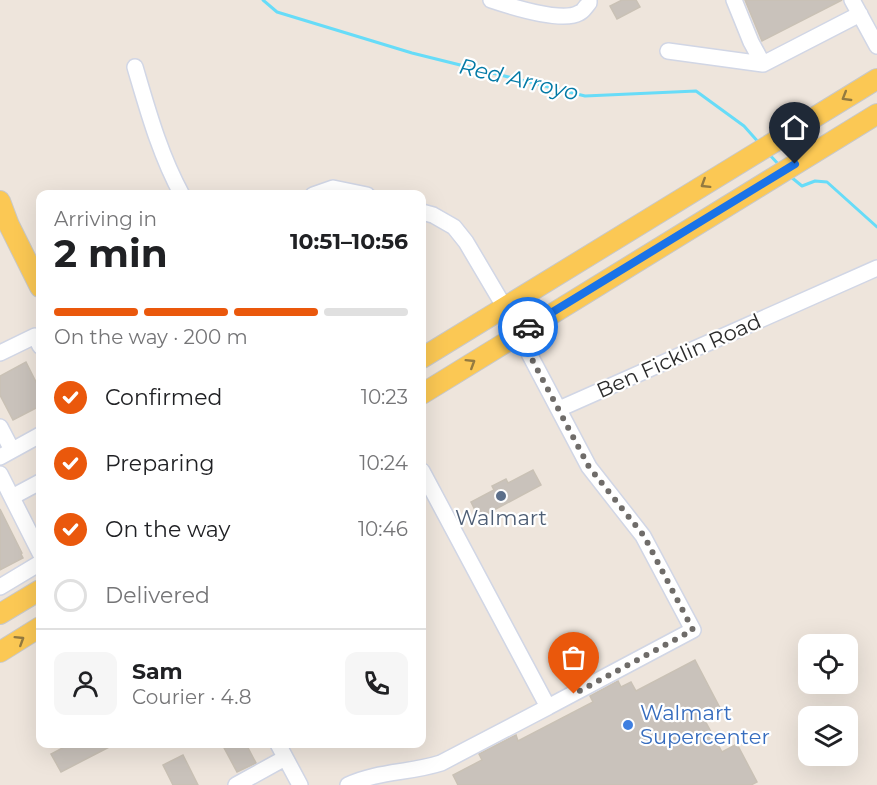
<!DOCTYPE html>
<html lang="en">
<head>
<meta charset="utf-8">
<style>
	body { margin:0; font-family:Montserrat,sans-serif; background:#f6f6f6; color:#202124; height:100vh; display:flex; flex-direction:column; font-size:22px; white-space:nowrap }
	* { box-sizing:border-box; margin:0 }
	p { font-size:20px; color:#757577 }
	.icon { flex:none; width:33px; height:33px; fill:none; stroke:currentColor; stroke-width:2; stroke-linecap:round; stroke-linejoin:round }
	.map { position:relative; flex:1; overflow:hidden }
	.side { position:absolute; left:36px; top:190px; width:390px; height:558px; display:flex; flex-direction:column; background:#fff; border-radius:12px; box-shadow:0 6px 24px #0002 }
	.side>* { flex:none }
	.buttons { position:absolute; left:798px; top:634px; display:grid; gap:12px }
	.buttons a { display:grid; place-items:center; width:60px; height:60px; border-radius:12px; background:#fff; box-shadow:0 6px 24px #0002; font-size:30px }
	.pin { position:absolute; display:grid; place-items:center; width:51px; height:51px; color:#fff; margin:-62px -26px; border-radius:50% 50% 50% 0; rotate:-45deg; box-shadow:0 0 6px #0007 }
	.pin .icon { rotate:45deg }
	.courier { position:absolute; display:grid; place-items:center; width:60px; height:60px; margin:-30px; border:4px solid #1a73e8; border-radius:50%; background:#fff; color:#222; box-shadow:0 2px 8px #0007 }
	.summary em { font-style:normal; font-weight:700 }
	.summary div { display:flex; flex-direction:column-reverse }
	.summary { display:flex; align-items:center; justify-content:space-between; height:102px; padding:0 18px }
	h1 { font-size:39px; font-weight:700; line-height:45px }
	.bar { display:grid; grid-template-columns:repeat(4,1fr); gap:9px 6px; align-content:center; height:72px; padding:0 18px }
	.bar i { height:8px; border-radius:4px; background:#e0e0e0 }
	.bar .on { background:#ea580c }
	.bar p { grid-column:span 4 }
	.line { display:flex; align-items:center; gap:15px; padding:0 18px; border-top:2px solid #e0e0e0 }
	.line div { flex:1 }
	.round { display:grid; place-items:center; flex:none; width:63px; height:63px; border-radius:12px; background:#f6f6f6 }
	ol { padding:0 18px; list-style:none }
	li { display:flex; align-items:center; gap:18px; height:66px }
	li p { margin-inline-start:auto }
	li .icon { padding:6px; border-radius:50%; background:#ea580c; color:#fff; stroke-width:4 }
	li:last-child { color:#757577 }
	li i { width:33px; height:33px; border:3px solid #e0e0e0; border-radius:50% }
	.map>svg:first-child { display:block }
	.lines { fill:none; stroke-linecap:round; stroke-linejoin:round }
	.stream { stroke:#67dcf8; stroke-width:3 }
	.building { fill:#c9c2bb; stroke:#c9c1b5; stroke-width:1.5 }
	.minor-casing { stroke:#d1d6e5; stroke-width:18 }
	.major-casing { stroke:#c8c8c8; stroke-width:22 }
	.minor { stroke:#fff; stroke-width:15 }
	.major { stroke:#fbc854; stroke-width:20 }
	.oneway { stroke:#937a40 }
	.done { stroke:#6f6c69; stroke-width:6; stroke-dasharray:0 10.8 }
	.route { stroke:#1a73e8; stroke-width:8 }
	.service-dot { fill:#5c6f8a; stroke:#fff; stroke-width:2 }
	.shop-dot { fill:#3f7fe0; stroke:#fff; stroke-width:2 }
	.labels { text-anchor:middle; stroke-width:4.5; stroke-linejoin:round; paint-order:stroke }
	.street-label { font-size:21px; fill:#2b2b2b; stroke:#fff }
	.service-label { font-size:21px; fill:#4e5e75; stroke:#fff }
	.shop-label { font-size:21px; fill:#366cbe; stroke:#fff; text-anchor:start }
	.water-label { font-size:22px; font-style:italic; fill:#037aa6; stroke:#fff }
</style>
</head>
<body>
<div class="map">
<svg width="877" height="785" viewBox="0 0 877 785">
	<rect width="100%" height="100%" fill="#eee5dc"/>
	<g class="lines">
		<path class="stream" d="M 263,0 L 277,12 L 412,53 L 585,96 L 696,91 L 744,126 L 760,144
			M 768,153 L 780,166
			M 791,177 L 802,186 L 815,181 L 827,182 L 877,227"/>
	</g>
	<path class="building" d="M 622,0 L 636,0 L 640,7 L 617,19 L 610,6 Z
		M 745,0 L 842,0 L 762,41 Z
		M 26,362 L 40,390 L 40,406 L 13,420 L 0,395 L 0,376 Z
		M 533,470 L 541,485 L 479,518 L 471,502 L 494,490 L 492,486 L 506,479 L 508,483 Z
		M 0,509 L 22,553 L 21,554 L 23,558 L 0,570 Z
		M 695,660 L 720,708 L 703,717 L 722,752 L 737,744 L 757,782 L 751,785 L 458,785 L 453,775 L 482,760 L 479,754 L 516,735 L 518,741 L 593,702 L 590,696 L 618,681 L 621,687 L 631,682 L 636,691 Z
		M 70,744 L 115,744 L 61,772 L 51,754 Z
		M 222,744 L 246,744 L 256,763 L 237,772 Z
		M 183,755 L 198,785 L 173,785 L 163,765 Z"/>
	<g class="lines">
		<defs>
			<path id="minor" d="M 491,0 C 509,6 562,23 579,13 C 583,12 586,6 589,3 L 589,0
				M 734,0 L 751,42 L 763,64 L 860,14
				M 852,0 L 877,46
				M 668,51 L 763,64
				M 135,67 C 148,111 160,155 182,195
				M 313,195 L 333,188 L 367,195
				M 422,212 L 433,215 L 454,227 L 466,242 L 505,308 L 589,467 L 643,536 L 693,630 L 548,707 L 422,471
				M 0,353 L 35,336 L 40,346
				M 559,409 L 877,268
				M 0,427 L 12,450
				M 0,457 L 40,435
				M 0,474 L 40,553
				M 12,497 L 40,482
				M 0,587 L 40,563
				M 278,744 L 300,785
				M 236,785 L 285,758
				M 348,785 C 378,771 410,773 441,763 L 548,707"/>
			<path id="major" d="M 0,201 L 9,225 L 40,287
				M 422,358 L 877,79
				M 422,394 L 877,114
				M 0,614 L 40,590
				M 0,652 L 40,627"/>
		</defs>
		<use href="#minor" class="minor-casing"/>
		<use href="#major" class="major-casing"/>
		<use href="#minor" class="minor"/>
		<use href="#major" class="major"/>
	</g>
	<defs><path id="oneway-chevron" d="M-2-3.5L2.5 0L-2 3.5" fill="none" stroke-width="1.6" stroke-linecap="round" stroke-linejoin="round" transform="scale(1.5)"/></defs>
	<g class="oneway">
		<use href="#oneway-chevron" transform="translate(846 97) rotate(149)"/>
		<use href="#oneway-chevron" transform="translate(705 184) rotate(148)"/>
		<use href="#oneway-chevron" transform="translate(471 363) rotate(-32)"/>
		<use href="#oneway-chevron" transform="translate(20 640) rotate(-32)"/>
	</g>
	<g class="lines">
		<path class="done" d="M 528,327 L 518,333 L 589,467 L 644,536 L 693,630 L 574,694"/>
		<path class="route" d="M 528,327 L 795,164"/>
	</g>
	<circle class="service-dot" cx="501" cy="496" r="6"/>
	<circle class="shop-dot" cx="628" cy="725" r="6"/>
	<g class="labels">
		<g class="street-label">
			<text transform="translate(679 356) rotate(-24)" y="7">Ben Ficklin Road</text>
		</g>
		<g class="service-label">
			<text x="501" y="525">Walmart</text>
		</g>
		<g class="shop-label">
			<text x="640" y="720">Walmart<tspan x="640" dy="24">Supercenter</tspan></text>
		</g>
		<g class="water-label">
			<text transform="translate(519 79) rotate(13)" y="8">Red Arroyo</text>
		</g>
	</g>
</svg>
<div class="buttons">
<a><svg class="icon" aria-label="locate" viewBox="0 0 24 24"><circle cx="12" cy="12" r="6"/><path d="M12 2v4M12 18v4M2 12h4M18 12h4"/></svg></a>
<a><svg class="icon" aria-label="layers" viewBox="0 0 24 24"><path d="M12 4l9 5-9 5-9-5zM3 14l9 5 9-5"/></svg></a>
</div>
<div class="pin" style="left:574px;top:694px;background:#ea580c"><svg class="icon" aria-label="bag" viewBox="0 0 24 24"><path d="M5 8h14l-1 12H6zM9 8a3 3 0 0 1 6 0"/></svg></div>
<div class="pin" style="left:795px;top:164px;background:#1f2937"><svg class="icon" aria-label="home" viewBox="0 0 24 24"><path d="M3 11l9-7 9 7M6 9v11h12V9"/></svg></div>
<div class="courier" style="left:528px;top:327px"><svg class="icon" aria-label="car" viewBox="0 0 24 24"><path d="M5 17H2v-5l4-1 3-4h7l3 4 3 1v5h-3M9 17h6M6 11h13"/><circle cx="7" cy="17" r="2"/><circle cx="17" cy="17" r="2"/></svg></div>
<section class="side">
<div class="summary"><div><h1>2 min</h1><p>Arriving in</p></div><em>10:51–10:56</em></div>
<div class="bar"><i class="on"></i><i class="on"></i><i class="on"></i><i></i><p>On the way · 200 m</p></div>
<ol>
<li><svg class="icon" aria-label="check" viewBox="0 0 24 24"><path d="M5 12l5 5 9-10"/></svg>Confirmed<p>10:23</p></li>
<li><svg class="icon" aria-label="check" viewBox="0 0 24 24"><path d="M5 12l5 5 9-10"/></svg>Preparing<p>10:24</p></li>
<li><svg class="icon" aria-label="check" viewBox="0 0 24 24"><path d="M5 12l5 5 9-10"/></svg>On the way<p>10:46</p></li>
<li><i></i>Delivered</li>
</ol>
<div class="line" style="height:108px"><a class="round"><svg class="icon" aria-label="person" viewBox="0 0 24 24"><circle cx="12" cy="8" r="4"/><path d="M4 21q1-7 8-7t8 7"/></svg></a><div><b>Sam</b><p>Courier · 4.8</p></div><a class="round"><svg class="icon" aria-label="phone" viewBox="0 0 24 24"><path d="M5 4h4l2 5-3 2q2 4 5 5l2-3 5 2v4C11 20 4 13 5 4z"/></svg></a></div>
</section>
</div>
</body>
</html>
